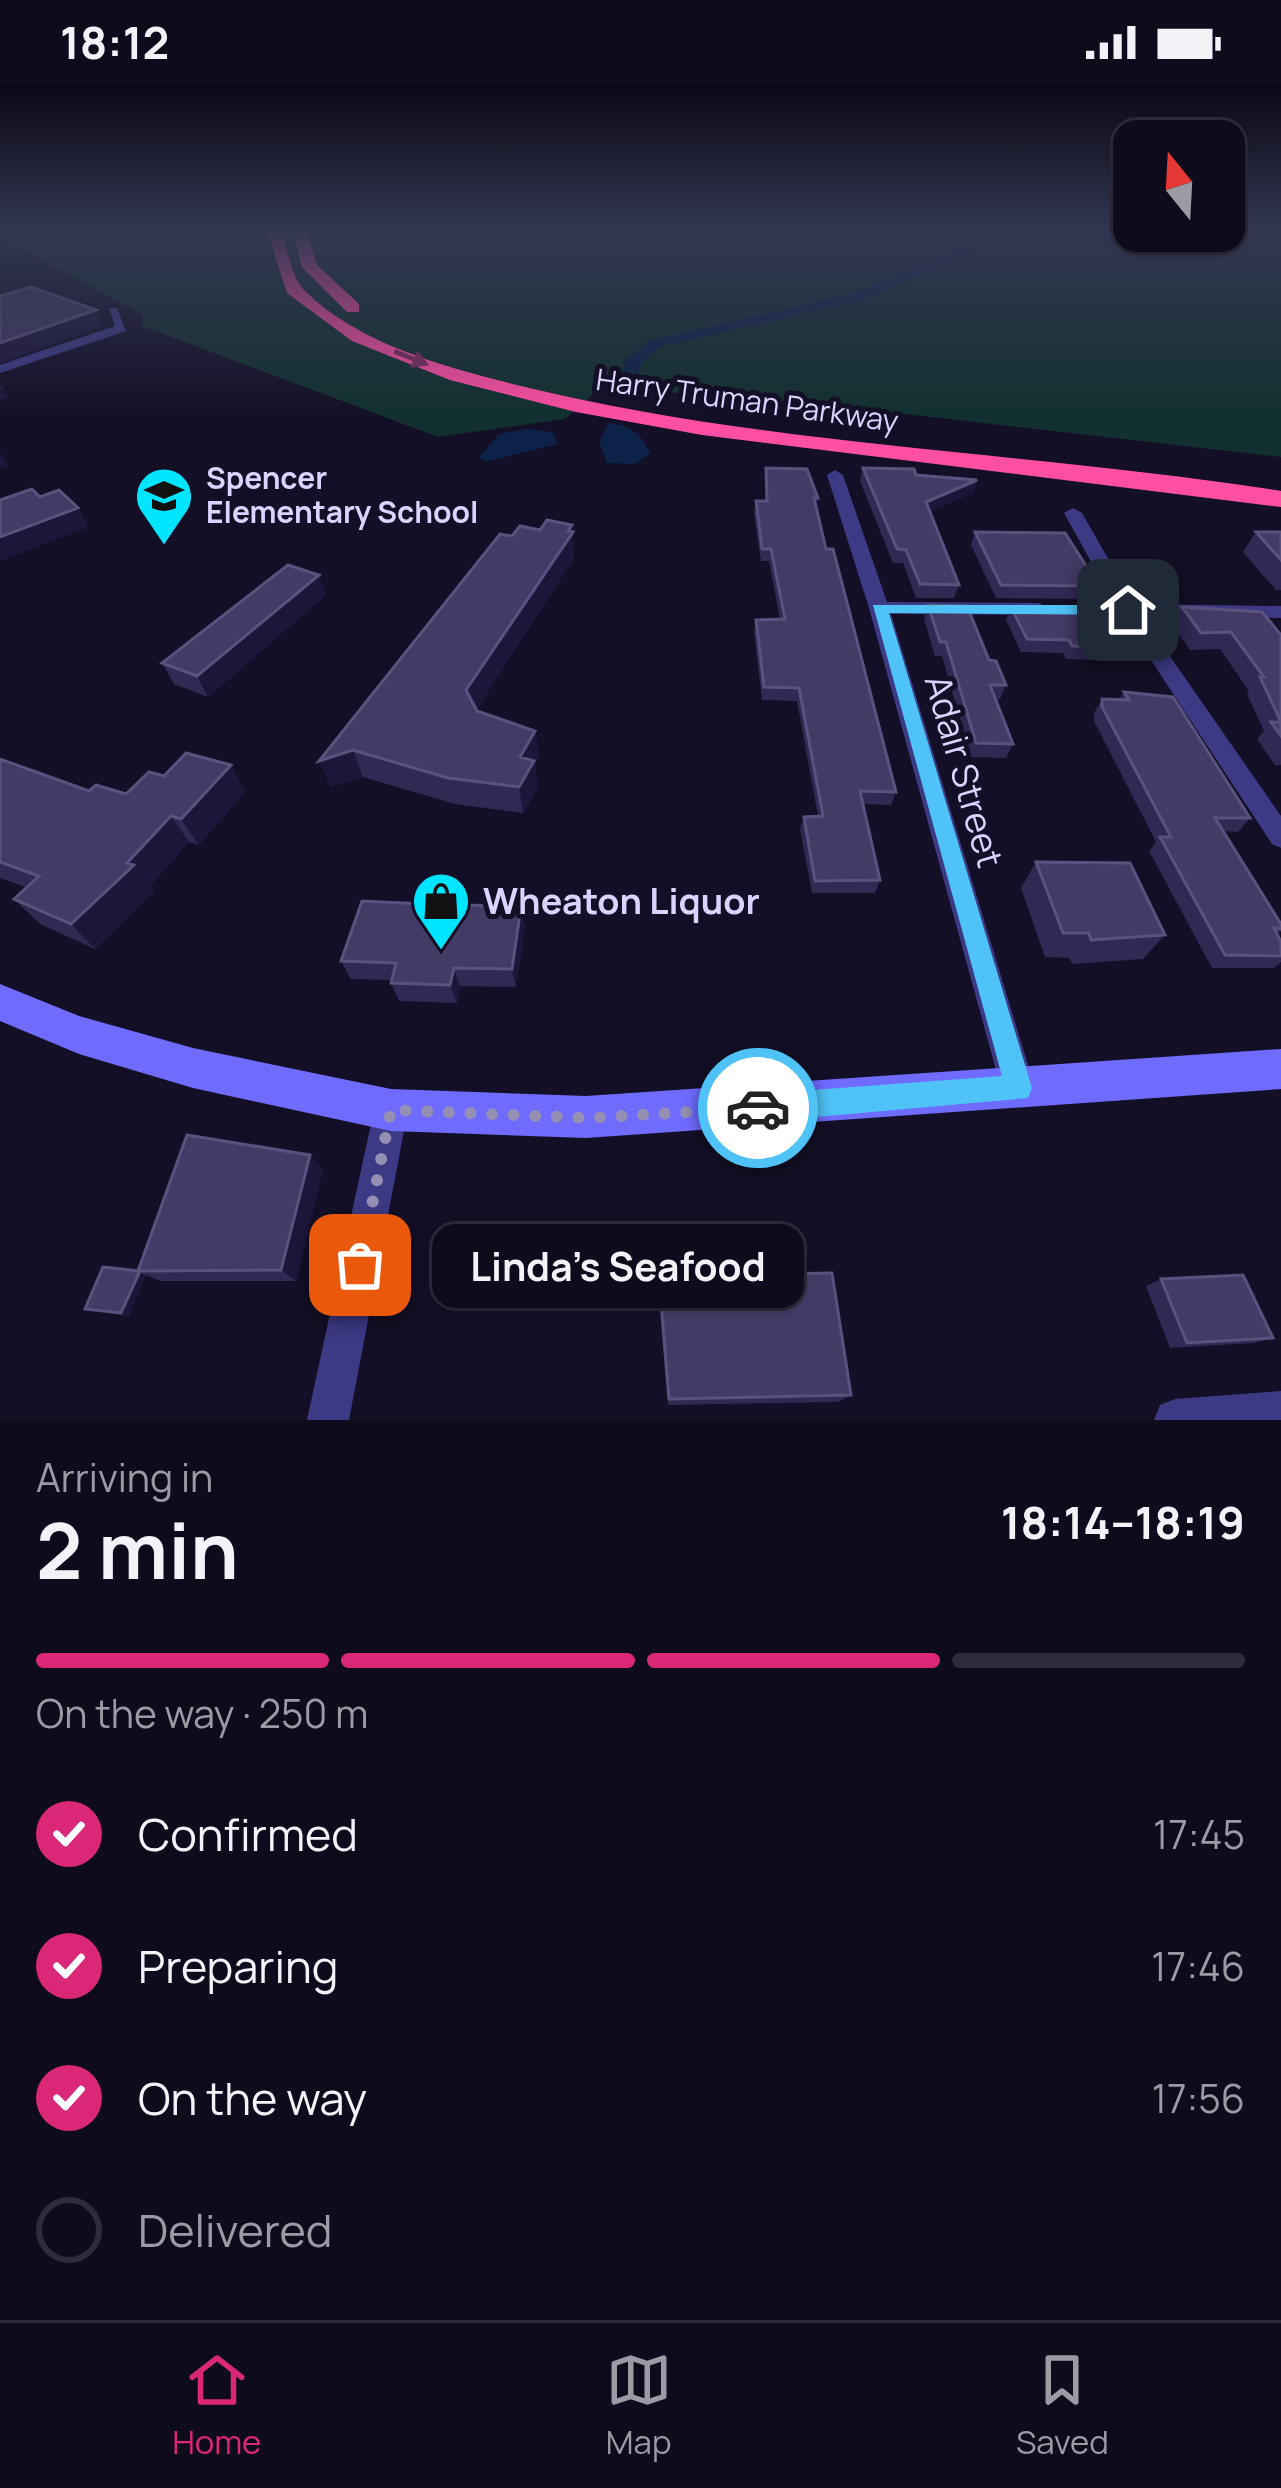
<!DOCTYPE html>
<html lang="en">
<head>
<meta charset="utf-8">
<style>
	body { margin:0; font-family:Manrope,sans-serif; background:#171425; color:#f1f3f6; height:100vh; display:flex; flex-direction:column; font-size:45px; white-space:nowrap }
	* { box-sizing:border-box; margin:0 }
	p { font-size:39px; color:#9b9ba3 }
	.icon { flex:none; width:66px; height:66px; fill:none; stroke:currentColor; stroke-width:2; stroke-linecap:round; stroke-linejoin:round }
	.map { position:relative; height:1336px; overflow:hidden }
	.details { display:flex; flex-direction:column; background:#0e0b1c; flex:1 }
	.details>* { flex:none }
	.needle { width:78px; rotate:342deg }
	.controls { position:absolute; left:1113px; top:36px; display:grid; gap:24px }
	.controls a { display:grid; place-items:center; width:132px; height:132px; border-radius:24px; background:#0e0b1c; box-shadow:0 3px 9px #0004,0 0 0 3px #2e2b3b; font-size:60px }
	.pin { position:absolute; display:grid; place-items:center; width:102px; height:102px; color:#fff; margin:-51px; border-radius:24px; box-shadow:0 6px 18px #0006 }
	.courier { position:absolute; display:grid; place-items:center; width:120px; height:120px; margin:-60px; border:9px solid #4fc3f7; border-radius:50%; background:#fff; color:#222; box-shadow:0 3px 15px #0007 }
	.bubble { position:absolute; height:84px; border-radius:24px; background:#0e0b1c; box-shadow:0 3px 9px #0004,0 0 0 3px #2e2b3b; font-size:39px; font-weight:700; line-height:84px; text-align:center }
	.summary em { font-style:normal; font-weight:700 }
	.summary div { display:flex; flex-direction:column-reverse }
	.summary { display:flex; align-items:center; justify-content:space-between; height:204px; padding:0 36px }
	h1 { font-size:78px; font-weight:700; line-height:90px }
	.bar { display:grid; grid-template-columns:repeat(4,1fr); gap:18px 12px; align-content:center; height:144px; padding:0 36px }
	.bar i { height:15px; border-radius:9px; background:#2e2b3b }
	.bar .active { background:#db2777 }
	.bar p { grid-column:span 4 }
	ol { padding:0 36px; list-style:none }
	li { display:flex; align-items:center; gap:36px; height:132px }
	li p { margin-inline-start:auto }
	li .icon { padding:12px; border-radius:50%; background:#db2777; color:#fff; stroke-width:4 }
	li:last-child { color:#9b9ba3 }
	li i { width:66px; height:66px; border:6px solid #2e2b3b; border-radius:50% }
	.status { display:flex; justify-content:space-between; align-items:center; height:84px; padding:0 60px; background:#0e0b1c; direction:ltr }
	.status svg { height:33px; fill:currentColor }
	.menu { display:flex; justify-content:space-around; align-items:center; height:168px; border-top:3px solid #2e2b3b; background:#0e0b1c; font-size:33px; color:#9b9ba3 }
	.menu a { display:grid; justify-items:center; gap:6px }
	.menu .active { color:#db2777 }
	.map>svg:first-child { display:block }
	.green { fill:#12302f }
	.water { fill:#0c2248 }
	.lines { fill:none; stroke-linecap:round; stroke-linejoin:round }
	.canal { fill:#0c2248; fill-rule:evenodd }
	.minor { fill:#3d3a85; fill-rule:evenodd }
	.secondary { fill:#6f6bff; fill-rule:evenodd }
	.motorway { fill:#ff4fa3; fill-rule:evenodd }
	.wall { fill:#312854 }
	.shaded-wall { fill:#1d163a }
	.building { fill:#433a66; stroke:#5a527e; stroke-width:3 }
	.oneway { fill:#7d2c5e }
	.route { fill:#4fc3f7 }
	.done { stroke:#948fb3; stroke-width:12; stroke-dasharray:0 21.6 }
	.labels { text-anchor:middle; stroke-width:10; stroke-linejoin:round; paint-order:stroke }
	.far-street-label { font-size:30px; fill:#d9d4ff; stroke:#130f26 }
	.far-poi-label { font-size:30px; font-weight:bold; fill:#d9d4ff; stroke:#130f26; text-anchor:start }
	.street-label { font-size:36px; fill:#d9d4ff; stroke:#130f26 }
	.poi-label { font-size:36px; font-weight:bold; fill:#d9d4ff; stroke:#130f26; text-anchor:start }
</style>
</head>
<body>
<div class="status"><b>18:12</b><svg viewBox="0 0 49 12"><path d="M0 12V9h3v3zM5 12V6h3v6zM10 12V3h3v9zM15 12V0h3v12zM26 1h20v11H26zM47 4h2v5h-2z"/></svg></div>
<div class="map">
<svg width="1281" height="1336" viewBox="0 0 1281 1336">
	<rect width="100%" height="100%" fill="#130f26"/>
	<path class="green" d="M 6,147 L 1281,147 L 1281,373 L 827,321 L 703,313 L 606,298 L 565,335 L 438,353 L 142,242 L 143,231 L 7,157 Z"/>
	<path class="water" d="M 609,339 C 630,342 641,348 650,369 L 635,380 L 607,379 L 599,357 Z
		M 527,345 L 552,348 L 558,360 L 485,378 L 479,373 L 499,350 Z"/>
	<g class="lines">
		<path class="canal" d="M 1006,147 L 1022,147 L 861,216 L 659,263 L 641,280 L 634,303 L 619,299 L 625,278 L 648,257 L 851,210 Z"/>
		<path class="minor" d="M 109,224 L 117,224 L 126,247 L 0,289 L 0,281 L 115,242 Z
			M 835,386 L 843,391 L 887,518 L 1039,519 L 1049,525 L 1039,531 L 891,530 L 1035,1004 L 1030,1016 L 1018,1021 L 1006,1016 L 1001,1004 L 869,524 L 827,391 Z
			M 1073,424 L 1082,429 L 1134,520 L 1281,522 L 1281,534 L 1142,532 L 1281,732 L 1281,764 L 1272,760 L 1122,532 L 1085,531 L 1075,525 L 1085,519 L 1114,519 L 1064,429 Z
			M 391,1009 L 403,1014 L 408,1026 L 349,1336 L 307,1336 L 374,1026 L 379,1014 Z
			M 1281,1307 L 1281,1336 L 1154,1336 L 1160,1321 L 1175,1315 Z"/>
		<path class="secondary" d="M 0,900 L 79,932 L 193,964 L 391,1005 L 586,1012 L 1281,965 L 1281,1005 L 586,1054 L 391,1047 L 193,1004 L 79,970 L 0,937 Z"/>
		<path class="motorway" d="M 267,147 L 281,147 C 287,164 292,193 304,206 C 358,260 445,283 517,301 C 768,363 1027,367 1281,407 L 1281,423 L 702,351 L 576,328 L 450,296 L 352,257 L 287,209 Z
			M 293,147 L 307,147 L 317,181 L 359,220 L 359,228 L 347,228 L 302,183 Z"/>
	</g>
	<path class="wall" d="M 766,384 L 818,414 L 816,423 L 826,465 L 896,708 L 891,721 L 863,720 L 880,796 L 875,809 L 812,809 L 800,745 L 804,733 L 818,732 L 797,617 L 762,616 L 754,549 L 756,536 L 780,535 L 769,477 L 761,477 L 754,430 L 756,417 L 765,417 Z
		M 863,384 L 977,396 L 973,409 L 930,427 L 959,501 L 954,514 L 916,514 L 903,479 L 893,479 L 860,397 Z
		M 572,441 L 574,474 L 476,626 L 535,647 L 539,673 L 535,681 L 538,704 L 523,729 L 455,720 L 363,693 L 331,703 L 319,677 L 512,452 Z
		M 975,448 L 1099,502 L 1092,515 L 996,514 L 971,461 Z
		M 1256,448 L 1281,448 L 1281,506 L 1276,506 L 1243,468 Z
		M 326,511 L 208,613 L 174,600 L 162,579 Z
		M 928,521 L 989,576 L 1006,601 L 1000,615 L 995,615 L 1013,660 L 1006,674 L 970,673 L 942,572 L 935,572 L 924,535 Z
		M 1011,523 L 1130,564 L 1123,577 L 1066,575 L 1063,569 L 1021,568 L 1006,536 Z
		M 1182,523 L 1281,551 L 1281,681 L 1275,681 L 1257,655 L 1264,647 L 1247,610 L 1249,607 L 1220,565 L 1190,566 L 1172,540 Z
		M 1124,608 L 1250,734 L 1238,748 L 1223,747 L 1281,840 L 1281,847 L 1277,851 L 1281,858 L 1281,878 L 1274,884 L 1212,884 L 1149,767 L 1156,758 L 1094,637 L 1094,629 L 1102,615 L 1119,616 Z
		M 0,675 L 89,707 L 126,710 L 164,692 L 231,681 L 245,708 L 199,761 L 189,758 L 150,802 L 154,807 L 95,865 L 40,840 L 14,815 L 26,803 L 0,794 Z
		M 1036,778 L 1165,851 L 1143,875 L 1072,880 L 1069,874 L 1045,873 L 1021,804 Z
		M 470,821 L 521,823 L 525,842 L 516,903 L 460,902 L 457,919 L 399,917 L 391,899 L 391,896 L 351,895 L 341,877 Z
		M 310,1071 L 323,1085 L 296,1197 L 160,1197 L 146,1191 L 129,1232 L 85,1225 Z
		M 659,1192 L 851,1311 L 838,1318 L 668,1321 L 658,1205 Z
		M 1161,1195 L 1273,1254 L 1254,1259 L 1170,1264 L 1146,1202 Z"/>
	<path class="shaded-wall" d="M 96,226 L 103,242 L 0,279 L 0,259 Z
		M 0,297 L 9,313 L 0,317 Z
		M 0,367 L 9,382 L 0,385 Z
		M 977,396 L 973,409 L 923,430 L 926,418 Z
		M 78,424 L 89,443 L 0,477 L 0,453 Z
		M 572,441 L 574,474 L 472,633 L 466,606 Z
		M 319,491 L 326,511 L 208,613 L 197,592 Z
		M 535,647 L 539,673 L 535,681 L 538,704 L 523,729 L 519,703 L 520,673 Z
		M 353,666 L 363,693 L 331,703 L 319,677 Z
		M 231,681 L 245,708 L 199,761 L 181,735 Z
		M 171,732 L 189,758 L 150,802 L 154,807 L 95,865 L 71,840 Z
		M 521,823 L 525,842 L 516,903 L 512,885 Z
		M 454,884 L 460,902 L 457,919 L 450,901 Z
		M 310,1071 L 323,1085 L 296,1197 L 281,1186 Z
		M 139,1188 L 146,1191 L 129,1232 L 121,1229 Z"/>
	<path class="building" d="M 31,203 L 96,226 L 0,259 L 0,212 Z
		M 766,384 L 807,385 L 818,414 L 814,414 L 826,465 L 833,465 L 843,503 L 896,708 L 860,707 L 880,796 L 815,797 L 804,733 L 823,732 L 799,604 L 764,603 L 756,536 L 785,535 L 771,465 L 762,465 L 756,417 L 767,417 Z
		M 863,384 L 914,385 L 916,391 L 977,396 L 926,418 L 959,501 L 920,500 L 906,466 L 897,465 Z
		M 32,405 L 40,413 L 59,406 L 78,424 L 0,453 L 0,416 Z
		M 547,436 L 572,441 L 568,447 L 573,448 L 466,606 L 477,627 L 535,647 L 520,673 L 534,677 L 519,703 L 448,694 L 353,666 L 319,677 L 500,450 L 512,452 L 520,442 L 540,446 Z
		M 975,448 L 1065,449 L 1099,502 L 1001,501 Z
		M 1256,448 L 1281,448 L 1281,476 Z
		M 288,481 L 319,491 L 197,592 L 162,579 Z
		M 928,521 L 967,522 L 989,576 L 996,577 L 1006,601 L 990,601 L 1013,660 L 976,659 L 946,558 L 940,558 Z
		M 1011,523 L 1113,524 L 1130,564 L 1072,562 L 1069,556 L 1027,555 Z
		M 1182,523 L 1262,528 L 1281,551 L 1281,638 L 1260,593 L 1264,593 L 1231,548 L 1201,549 Z
		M 1124,608 L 1173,613 L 1250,734 L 1215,734 L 1281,840 L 1281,845 L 1274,844 L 1281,858 L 1281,872 L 1225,871 L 1160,753 L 1171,753 L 1102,623 L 1102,615 L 1129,616 Z
		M 1271,638 L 1281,638 L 1281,652 Z
		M 186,669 L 231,681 L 181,735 L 171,732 L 127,779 L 134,781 L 71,840 L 14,815 L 39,792 L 0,778 L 0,675 L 89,707 L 96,701 L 126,710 L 149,688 L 164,692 Z
		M 1036,778 L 1130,779 L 1165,851 L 1091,856 L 1089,849 L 1063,849 Z
		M 429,808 L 467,809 L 465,821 L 521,823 L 512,885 L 454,884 L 450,901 L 391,899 L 396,879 L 341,877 L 362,817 L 426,820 Z
		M 187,1051 L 310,1071 L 281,1186 L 138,1187 Z
		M 103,1183 L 140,1187 L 121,1229 L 85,1225 Z
		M 832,1189 L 851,1311 L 669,1315 L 659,1192 Z
		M 1243,1191 L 1273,1254 L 1187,1259 L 1161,1195 Z"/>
	<defs><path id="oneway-solid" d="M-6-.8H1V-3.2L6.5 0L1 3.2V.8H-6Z" transform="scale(3)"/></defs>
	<use class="oneway" href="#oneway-solid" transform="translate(411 274) rotate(22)"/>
	<linearGradient id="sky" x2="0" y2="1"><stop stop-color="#0a0815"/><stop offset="0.44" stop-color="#333752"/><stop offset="1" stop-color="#333752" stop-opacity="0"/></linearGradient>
	<rect width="1281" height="334" fill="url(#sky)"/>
	<path class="route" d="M 873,521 L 1128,521 L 1136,526 L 1128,531 L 889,529 L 1032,1004 L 1028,1014 L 758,1038 L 749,1034 L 745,1024 L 749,1014 L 758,1010 L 1002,992 Z"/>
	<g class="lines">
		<path class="done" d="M 360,1181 L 391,1026 L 586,1034 L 758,1024"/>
	</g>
	<defs>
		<symbol id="school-pin" viewBox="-11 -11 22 30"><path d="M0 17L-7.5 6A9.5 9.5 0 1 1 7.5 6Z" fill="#00e5ff" stroke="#130f26"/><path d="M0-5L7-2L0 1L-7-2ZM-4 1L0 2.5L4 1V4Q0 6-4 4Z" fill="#111"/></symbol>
		<symbol id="shop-pin" viewBox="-11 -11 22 30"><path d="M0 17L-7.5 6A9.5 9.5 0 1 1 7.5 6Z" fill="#00e5ff" stroke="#130f26"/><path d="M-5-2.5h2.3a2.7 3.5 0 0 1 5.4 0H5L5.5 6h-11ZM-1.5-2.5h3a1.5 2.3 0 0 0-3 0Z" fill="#111"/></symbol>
	</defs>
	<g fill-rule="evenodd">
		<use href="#school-pin" x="131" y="379" width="66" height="90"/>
		<use href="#shop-pin" x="408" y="784" width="66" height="90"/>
	</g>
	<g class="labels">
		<g class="far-street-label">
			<text transform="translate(747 317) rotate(8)" y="10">Harry Truman Parkway</text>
		</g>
		<g class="far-poi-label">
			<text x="206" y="405">Spencer<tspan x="206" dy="34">Elementary School</tspan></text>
		</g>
		<g class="street-label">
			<text transform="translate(964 687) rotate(74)" y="13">Adair Street</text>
		</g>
		<g class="poi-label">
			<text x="483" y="830">Wheaton Liquor</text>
		</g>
	</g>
</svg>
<div class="controls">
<a><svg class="needle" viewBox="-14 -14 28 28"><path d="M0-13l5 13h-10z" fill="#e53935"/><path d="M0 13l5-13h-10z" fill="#9b9ba3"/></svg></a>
</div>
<div class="pin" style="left:360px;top:1181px;background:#ea580c"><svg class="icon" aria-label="bag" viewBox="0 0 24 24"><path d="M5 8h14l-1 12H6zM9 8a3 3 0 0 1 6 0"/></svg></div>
<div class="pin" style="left:1128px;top:526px;background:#1f2937"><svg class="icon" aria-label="home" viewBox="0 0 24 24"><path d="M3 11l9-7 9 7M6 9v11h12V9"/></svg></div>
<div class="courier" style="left:758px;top:1024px"><svg class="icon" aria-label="car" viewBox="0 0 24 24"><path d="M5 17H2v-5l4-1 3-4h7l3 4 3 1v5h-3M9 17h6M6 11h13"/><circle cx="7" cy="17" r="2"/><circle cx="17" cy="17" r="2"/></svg></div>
<div class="bubble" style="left:432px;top:1140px;width:372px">Linda's Seafood</div>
</div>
<section class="details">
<div class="summary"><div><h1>2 min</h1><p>Arriving in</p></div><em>18:14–18:19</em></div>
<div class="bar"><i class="active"></i><i class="active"></i><i class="active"></i><i></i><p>On the way · 250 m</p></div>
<ol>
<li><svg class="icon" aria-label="check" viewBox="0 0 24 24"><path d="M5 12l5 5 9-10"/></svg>Confirmed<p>17:45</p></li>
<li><svg class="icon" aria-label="check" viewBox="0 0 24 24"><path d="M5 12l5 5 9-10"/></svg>Preparing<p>17:46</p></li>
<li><svg class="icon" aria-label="check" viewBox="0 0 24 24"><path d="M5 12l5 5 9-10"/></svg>On the way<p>17:56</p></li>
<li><i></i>Delivered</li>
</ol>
</section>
<nav class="menu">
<a class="active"><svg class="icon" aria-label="home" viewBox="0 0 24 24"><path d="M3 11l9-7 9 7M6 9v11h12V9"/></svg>Home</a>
<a><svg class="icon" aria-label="map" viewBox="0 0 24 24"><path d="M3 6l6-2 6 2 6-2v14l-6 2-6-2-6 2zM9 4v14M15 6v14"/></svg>Map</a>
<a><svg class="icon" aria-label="saved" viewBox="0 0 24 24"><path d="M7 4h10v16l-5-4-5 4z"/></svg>Saved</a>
</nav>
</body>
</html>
